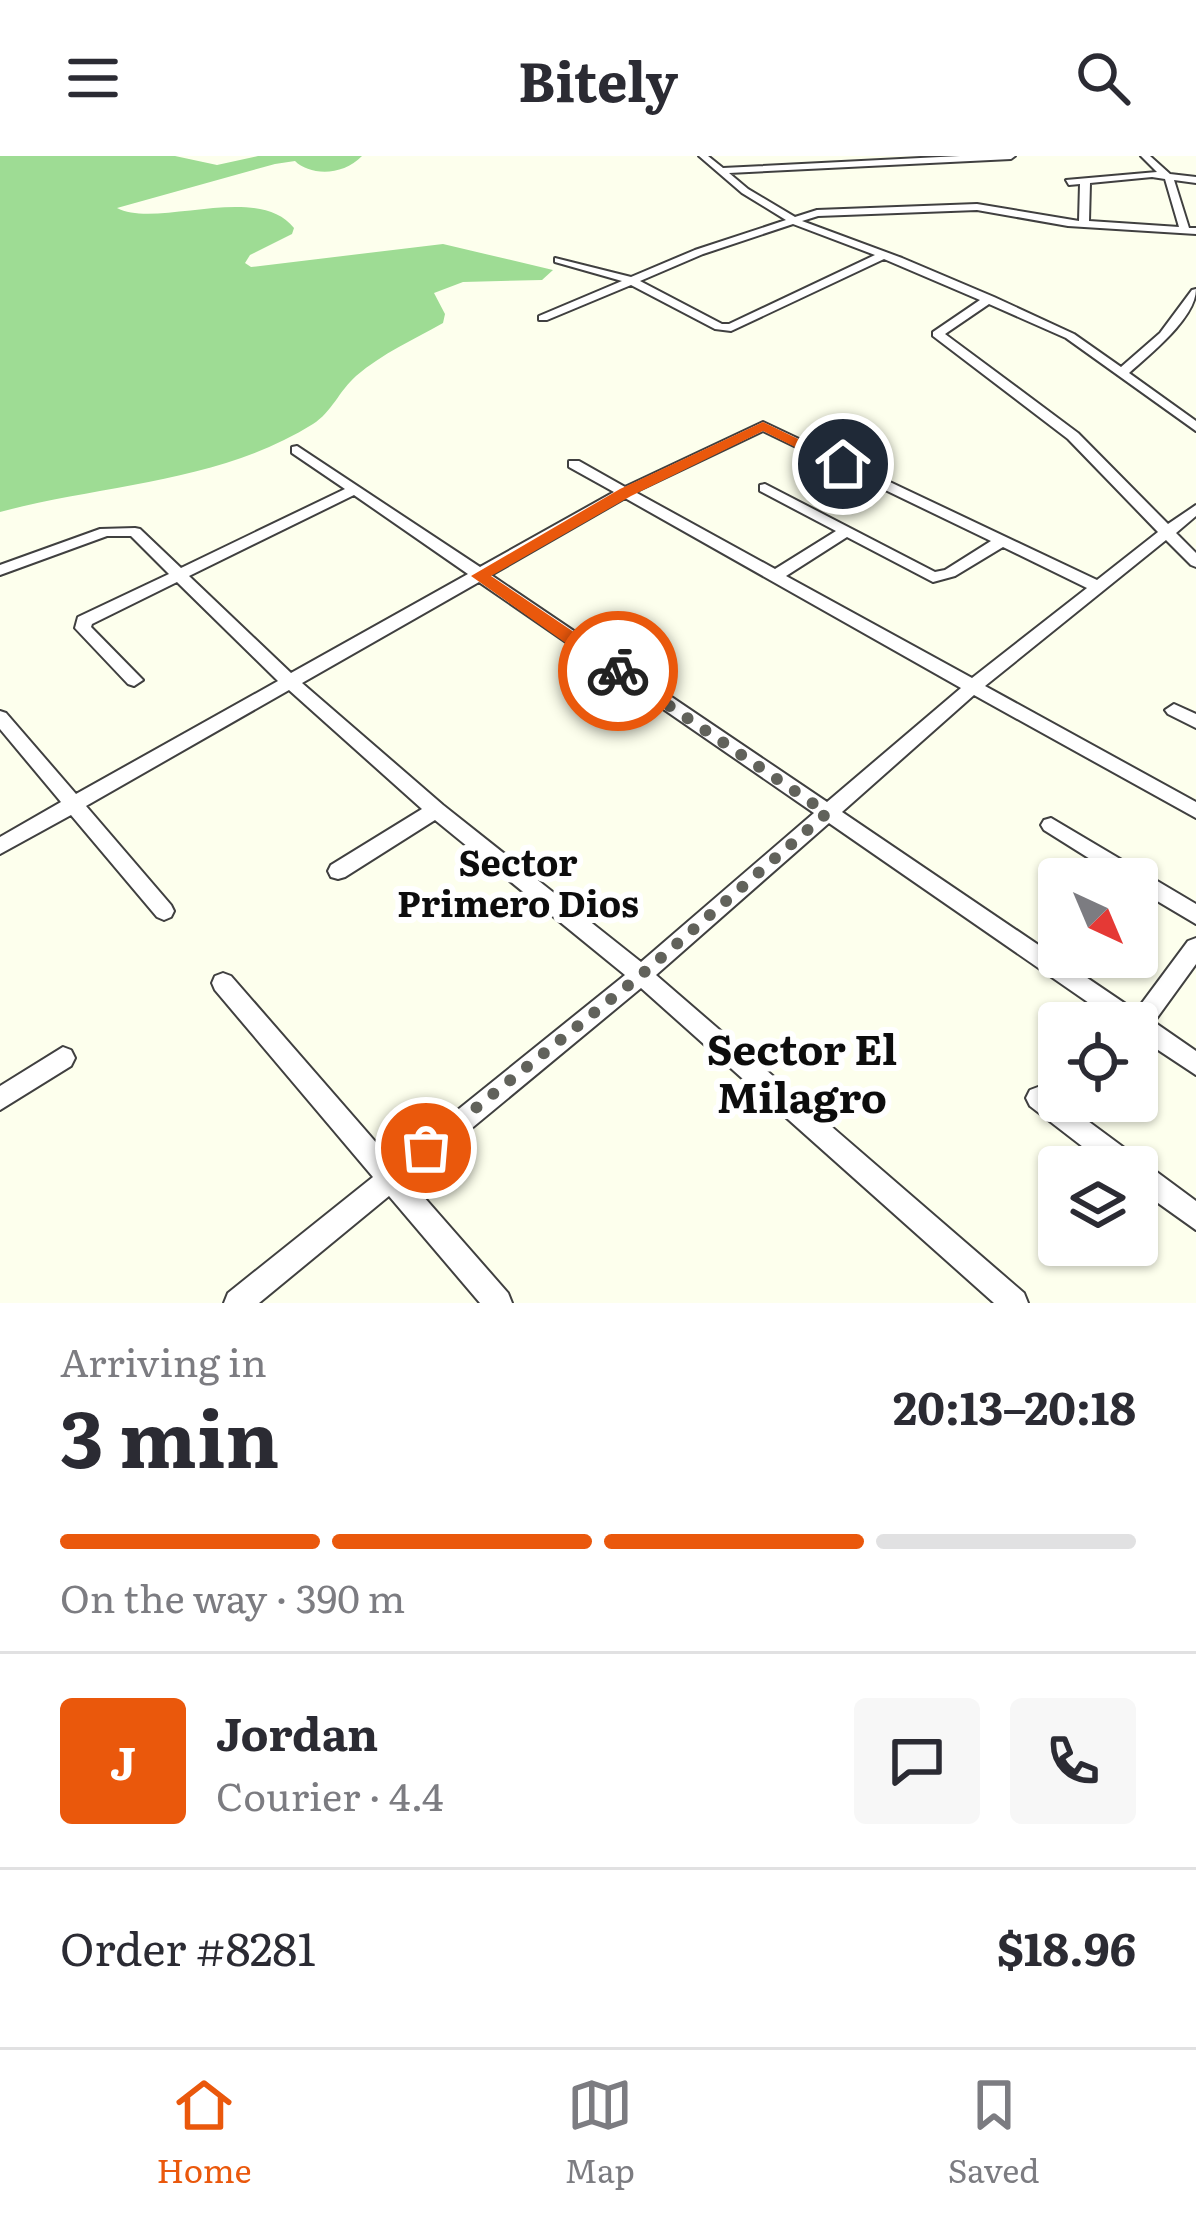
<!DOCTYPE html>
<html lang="en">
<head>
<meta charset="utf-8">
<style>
	body { margin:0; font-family:Literata,serif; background:#f7f7f7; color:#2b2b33; height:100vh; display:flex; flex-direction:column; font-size:45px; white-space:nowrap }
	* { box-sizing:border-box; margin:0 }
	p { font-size:39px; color:#7c7c81 }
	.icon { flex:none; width:66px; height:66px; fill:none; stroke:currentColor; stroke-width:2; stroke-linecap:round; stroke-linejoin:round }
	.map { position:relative; height:1147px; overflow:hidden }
	.side { display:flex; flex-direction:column; background:#fff; flex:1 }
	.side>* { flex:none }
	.needle { width:78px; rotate:136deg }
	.fabs { position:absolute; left:1038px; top:702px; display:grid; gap:24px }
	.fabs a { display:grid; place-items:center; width:120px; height:120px; border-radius:12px; background:#fff; box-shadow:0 3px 9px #0004; font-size:60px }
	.pin { position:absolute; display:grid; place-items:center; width:102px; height:102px; color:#fff; margin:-51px; border:6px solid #fff; border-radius:50%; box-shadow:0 3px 12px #0007 }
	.courier { position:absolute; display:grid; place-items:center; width:120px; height:120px; margin:-60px; border:9px solid #ea580c; border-radius:50%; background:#fff; color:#222; box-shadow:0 3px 15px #0007 }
	.headline em { font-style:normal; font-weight:700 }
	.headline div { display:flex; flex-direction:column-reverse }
	.headline { display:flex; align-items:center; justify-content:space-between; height:204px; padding:0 60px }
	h1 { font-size:78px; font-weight:700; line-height:90px }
	.bar { display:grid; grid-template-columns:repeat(4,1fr); gap:18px 12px; align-content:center; height:144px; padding:0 60px }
	.bar i { height:15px; border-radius:9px; background:#e1e1e2 }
	.bar .current { background:#ea580c }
	.bar p { grid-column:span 4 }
	.line { display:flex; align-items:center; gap:30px; padding:0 60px; border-top:3px solid #e1e1e2 }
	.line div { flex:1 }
	.round { display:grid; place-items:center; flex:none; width:126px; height:126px; border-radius:12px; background:#f7f7f7 }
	header { display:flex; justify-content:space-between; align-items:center; height:156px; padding:0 60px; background:#fff; font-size:54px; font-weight:700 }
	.dock { display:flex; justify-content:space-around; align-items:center; height:168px; border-top:3px solid #e1e1e2; background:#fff; font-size:33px; color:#7c7c81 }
	.dock a { display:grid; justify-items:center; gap:6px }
	.dock .current { color:#ea580c }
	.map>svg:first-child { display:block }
	.forest { fill:#9edc94 }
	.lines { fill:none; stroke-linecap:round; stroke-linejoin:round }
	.street-casing { stroke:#404040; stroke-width:4 }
	.street { fill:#fff; fill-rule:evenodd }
	.route { fill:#ea580c }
	.done { stroke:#61625b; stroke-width:12; stroke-dasharray:0 21.6 }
	.labels { text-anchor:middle; stroke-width:12; stroke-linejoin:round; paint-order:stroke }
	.neighbourhood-label { font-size:36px; font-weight:bold; fill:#0d0d0d; stroke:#fff }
	.near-neighbourhood-label { font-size:42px; font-weight:bold; fill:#0d0d0d; stroke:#fff }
</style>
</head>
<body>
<header><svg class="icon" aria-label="menu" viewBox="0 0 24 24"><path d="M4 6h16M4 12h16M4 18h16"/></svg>Bitely<svg class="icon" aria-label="search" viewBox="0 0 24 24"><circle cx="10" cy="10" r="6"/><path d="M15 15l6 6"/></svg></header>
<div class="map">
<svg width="1196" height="1147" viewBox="0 0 1196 1147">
	<rect width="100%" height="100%" fill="#fdffed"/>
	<path class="forest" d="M 0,0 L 175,0 L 217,9 L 258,0 L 362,0 C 342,21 309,19 295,5 L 275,8 L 117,52 C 157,73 257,26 294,72 L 292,78 L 250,99 L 245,107 L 251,111 L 443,88 L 553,114 L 542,124 L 463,126 L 434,137 L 445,158 L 443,167 C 413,184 383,197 356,220 C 339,235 332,256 313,268 C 219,327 104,328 0,356 Z"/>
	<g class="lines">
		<defs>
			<path id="street" d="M 699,0 L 708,0 L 723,12 L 960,0 L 1015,0 L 1011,3 L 729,17 L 748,33 L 795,61 L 817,54 L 977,48 L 1079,65 L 1080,28 L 1069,29 L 1066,24 L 1157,16 L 1141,0 L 1150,0 L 1170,18 L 1196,21 L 1196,27 L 1174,24 L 1189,72 L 1196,72 L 1196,78 L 1068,70 L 977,54 L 818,60 L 802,65 L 902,102 L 994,141 L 1074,178 L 1121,211 L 1160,177 L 1192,134 L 1196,133 C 1196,162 1150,198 1129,217 L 1196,265 L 1196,275 L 1066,182 L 989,148 L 945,178 L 1078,277 L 1168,368 L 1196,349 L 1196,360 L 1176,377 L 1196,397 L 1196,411 L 1191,409 L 1166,384 L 985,530 L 1196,646 L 1196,662 L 974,539 L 842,656 L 1136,855 L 1188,785 L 1196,782 L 1196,808 L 1154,866 L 1196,895 L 1196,919 L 1137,880 L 1137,867 L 1118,867 L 829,667 L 656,819 L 1024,1137 L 1028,1147 L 994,1147 L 641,832 L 409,1024 L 508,1137 L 512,1147 L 480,1147 L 389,1040 L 259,1147 L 224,1147 L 228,1137 L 373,1021 L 215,834 L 212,827 L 215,820 L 223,817 L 231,820 L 393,1006 L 625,819 L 435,664 L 345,721 L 338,723 L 331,721 L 328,715 L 331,709 L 422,653 L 289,534 L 86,650 L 171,749 L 174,755 L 171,761 L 164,764 L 157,761 L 71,659 L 0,698 L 0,681 L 61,646 L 0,573 L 0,555 L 6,557 L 76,638 L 278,525 L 177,426 L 92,468 L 91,471 L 143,524 L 134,530 L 128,528 L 75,472 L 78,461 L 169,418 L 131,380 L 107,380 L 0,419 L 0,409 L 100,373 L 135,372 L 140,373 L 181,412 L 345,333 L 292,297 L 292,291 L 297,290 L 480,411 L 614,336 L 569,311 L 569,305 L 579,305 L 625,331 L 763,266 L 1097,424 L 1158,376 L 1068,283 L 933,180 L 933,176 L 980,144 L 884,103 L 731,175 L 715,173 L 631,129 L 547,164 L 539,164 L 539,160 L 622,125 L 555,106 L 555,102 L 631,121 L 695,94 L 786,64 L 742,37 ZM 1152,21 L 1165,23 L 1179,71 L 1089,65 L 1090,27 ZM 793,68 L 875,99 L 729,168 L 722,168 L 640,125 L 703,98 ZM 763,275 L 991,385 L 945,414 L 935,416 L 765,328 L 760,329 L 760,335 L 836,375 L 775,413 L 635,336 ZM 354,339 L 468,418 L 291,517 L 189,420 ZM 625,342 L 961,532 L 827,646 L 491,419 ZM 847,381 L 933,426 L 955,420 L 1003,391 L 1087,432 L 972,522 L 786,420 ZM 479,426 L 814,657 L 641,806 L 443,649 L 302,527 Z
				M 1174,548 L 1196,558 L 1196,572 L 1168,558 L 1165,554 Z
				M 1051,662 L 1196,748 L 1196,768 L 1137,733 L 1137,723 L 1122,723 L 1044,674 L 1041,669 L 1044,664 Z
				M 63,891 L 71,894 L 75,902 L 71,910 L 0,954 L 0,930 Z
				M 1038,931 L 1046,934 L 1196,1045 L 1196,1074 L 1137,1032 L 1137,1011 L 1109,1011 L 1030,950 L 1026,942 L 1030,934 Z"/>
		</defs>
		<use href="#street" class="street-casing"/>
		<use href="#street" class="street"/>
	</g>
	<path class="route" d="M 763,266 L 850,308 L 837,312 L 763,275 L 631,340 L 491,420 L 624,510 L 624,519 L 611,519 L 471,420 L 620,333 Z"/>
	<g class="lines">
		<path class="done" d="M 426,992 L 641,819 L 827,657 L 618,515"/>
	</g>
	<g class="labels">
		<g class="neighbourhood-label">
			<text x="518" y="720">Sector<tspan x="518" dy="41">Primero Dios</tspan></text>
		</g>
		<g class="near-neighbourhood-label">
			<text x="802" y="909">Sector El<tspan x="802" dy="48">Milagro</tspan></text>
		</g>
	</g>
</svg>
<div class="fabs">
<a><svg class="needle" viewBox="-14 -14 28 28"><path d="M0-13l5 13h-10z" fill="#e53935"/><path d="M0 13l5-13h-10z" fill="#7c7c81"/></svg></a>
<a><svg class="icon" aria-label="locate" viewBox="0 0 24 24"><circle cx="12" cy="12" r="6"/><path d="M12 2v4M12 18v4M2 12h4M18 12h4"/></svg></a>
<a><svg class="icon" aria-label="layers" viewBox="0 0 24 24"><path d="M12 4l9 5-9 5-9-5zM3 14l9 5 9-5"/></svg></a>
</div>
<div class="pin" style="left:426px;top:992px;background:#ea580c"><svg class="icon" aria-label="bag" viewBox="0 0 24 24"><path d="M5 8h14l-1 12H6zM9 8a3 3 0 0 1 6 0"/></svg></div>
<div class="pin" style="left:843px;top:308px;background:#1f2937"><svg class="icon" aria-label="home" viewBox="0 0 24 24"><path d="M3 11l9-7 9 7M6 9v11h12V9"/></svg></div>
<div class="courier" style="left:618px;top:515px"><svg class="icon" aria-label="bike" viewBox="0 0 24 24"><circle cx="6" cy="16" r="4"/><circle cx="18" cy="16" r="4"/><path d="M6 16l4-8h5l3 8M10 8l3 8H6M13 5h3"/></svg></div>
</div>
<section class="side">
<div class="headline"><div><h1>3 min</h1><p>Arriving in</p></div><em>20:13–20:18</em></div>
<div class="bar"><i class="current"></i><i class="current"></i><i class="current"></i><i></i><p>On the way · 390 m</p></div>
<div class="line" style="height:216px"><b class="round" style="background:#ea580c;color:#fff">J</b><div><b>Jordan</b><p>Courier · 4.4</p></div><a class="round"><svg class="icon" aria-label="chat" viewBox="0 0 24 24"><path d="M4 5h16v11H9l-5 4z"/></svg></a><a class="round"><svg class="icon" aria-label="phone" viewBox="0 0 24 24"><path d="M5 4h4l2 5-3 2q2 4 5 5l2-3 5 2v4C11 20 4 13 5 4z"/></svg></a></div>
<div class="line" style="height:156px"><div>Order #8281</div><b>$18.96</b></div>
</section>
<nav class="dock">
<a class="current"><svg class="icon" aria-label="home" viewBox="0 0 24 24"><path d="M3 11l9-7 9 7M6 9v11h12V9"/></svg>Home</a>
<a><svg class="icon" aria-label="map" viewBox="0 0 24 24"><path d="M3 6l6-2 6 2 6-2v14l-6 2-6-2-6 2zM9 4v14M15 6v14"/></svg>Map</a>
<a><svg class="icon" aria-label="saved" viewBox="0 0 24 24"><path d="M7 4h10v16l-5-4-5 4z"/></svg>Saved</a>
</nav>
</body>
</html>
